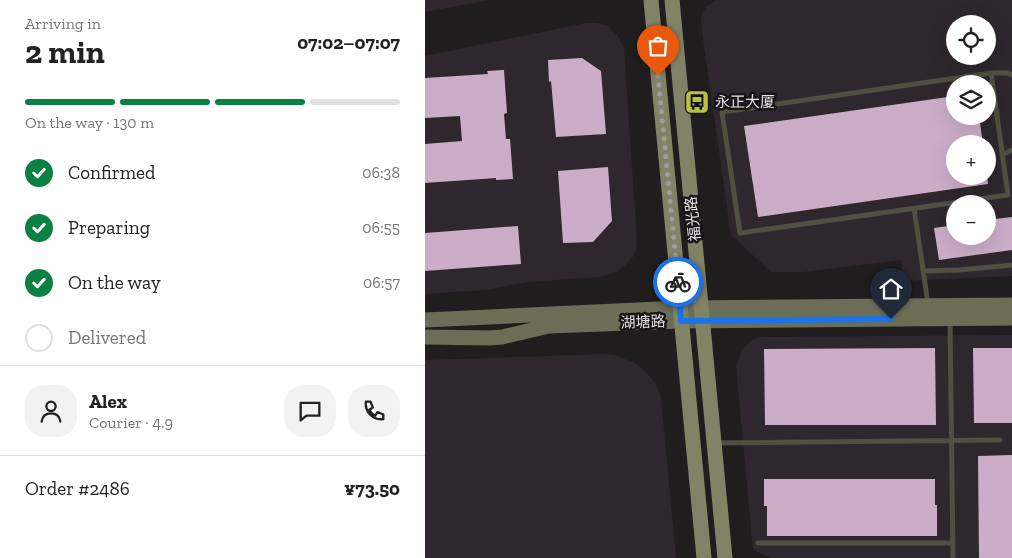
<!DOCTYPE html>
<html lang="en">
<head>
<meta charset="utf-8">
<style>
	body { margin:0; font-family:"Zilla Slab","Noto Sans SC",serif; background:#f2f2f2; color:#222; height:100vh; display:flex; flex-direction:column; font-size:19px; white-space:nowrap }
	* { box-sizing:border-box; margin:0 }
	p { font-size:16px; color:#767676 }
	.icon { flex:none; width:28px; height:28px; fill:none; stroke:currentColor; stroke-width:2; stroke-linecap:round; stroke-linejoin:round }
	.map { position:relative; flex:1; overflow:hidden }
	.details { display:flex; flex-direction:column; background:#fff; width:425px }
	.details>* { flex:none }
	.tools { position:absolute; left:521px; top:15px; display:grid; gap:10px }
	.tools a { display:grid; place-items:center; width:50px; height:50px; border-radius:50%; background:#fff; box-shadow:0 5px 20px #0002; font-size:25px }
	.pin { position:absolute; display:grid; place-items:center; width:42px; height:42px; color:#fff; margin:-51px -21px; border-radius:50% 50% 50% 0; rotate:-45deg; box-shadow:0 0 5px #0007 }
	.pin .icon { rotate:45deg }
	.courier { position:absolute; display:grid; place-items:center; width:50px; height:50px; margin:-25px; border:4px solid #1a73e8; border-radius:50%; background:#fff; color:#222; box-shadow:0 1px 6px #0007 }
	.overview em { font-style:normal; font-weight:700 }
	.overview div { display:flex; flex-direction:column-reverse }
	.overview { display:flex; align-items:center; justify-content:space-between; height:85px; padding:0 25px }
	h1 { font-size:32px; font-weight:700; line-height:38px }
	.bar { display:grid; grid-template-columns:repeat(4,1fr); gap:8px 5px; align-content:center; height:60px; padding:0 25px }
	.bar i { height:6px; border-radius:4px; background:#e0e0e0 }
	.bar .on { background:#0b8043 }
	.bar p { grid-column:span 4 }
	.line { display:flex; align-items:center; gap:12px; padding:0 25px; border-top:1px solid #e0e0e0 }
	.line div { flex:1 }
	.round { display:grid; place-items:center; flex:none; width:52px; height:52px; border-radius:20px; background:#f2f2f2 }
	ol { padding:0 25px; list-style:none }
	li { display:flex; align-items:center; gap:15px; height:55px }
	li p { margin-inline-start:auto }
	li .icon { padding:5px; border-radius:50%; background:#0b8043; color:#fff; stroke-width:4 }
	li:last-child { color:#767676 }
	li i { width:28px; height:28px; border:2px solid #e0e0e0; border-radius:50% }
	main { display:flex; flex:1; min-height:0 }
	.map>svg:first-child { display:block }
	.built { fill:#2e272d; fill-rule:evenodd }
	.building { fill:#cbadc7 }
	.lines { fill:none; stroke-linecap:round; stroke-linejoin:round }
	.service { stroke:#4f5043; stroke-width:5 }
	.secondary { stroke:#6b6d57; stroke-width:15 }
	.primary { stroke:#808366; stroke-width:15 }
	.done { stroke:#9f9d9f; stroke-width:5; stroke-dasharray:0 9 }
	.route { stroke:#1a73e8; stroke-width:6 }
	.labels { text-anchor:middle; stroke-width:5; stroke-linejoin:round; paint-order:stroke }
	.poi-label { font-size:15px; fill:#e4e2e4; stroke:#161416; text-anchor:start }
	.street-label { font-size:15px; fill:#e4e2e4; stroke:#161416 }
</style>
</head>
<body>
<main>
<section class="details">
<div class="overview"><div><h1>2 min</h1><p>Arriving in</p></div><em>07:02–07:07</em></div>
<div class="bar"><i class="on"></i><i class="on"></i><i class="on"></i><i></i><p>On the way · 130 m</p></div>
<ol>
<li><svg class="icon" aria-label="check" viewBox="0 0 24 24"><path d="M5 12l5 5 9-10"/></svg>Confirmed<p>06:38</p></li>
<li><svg class="icon" aria-label="check" viewBox="0 0 24 24"><path d="M5 12l5 5 9-10"/></svg>Preparing<p>06:55</p></li>
<li><svg class="icon" aria-label="check" viewBox="0 0 24 24"><path d="M5 12l5 5 9-10"/></svg>On the way<p>06:57</p></li>
<li><i></i>Delivered</li>
</ol>
<div class="line" style="height:90px"><a class="round"><svg class="icon" aria-label="person" viewBox="0 0 24 24"><circle cx="12" cy="8" r="4"/><path d="M4 21q1-7 8-7t8 7"/></svg></a><div><b>Alex</b><p>Courier · 4.9</p></div><a class="round"><svg class="icon" aria-label="chat" viewBox="0 0 24 24"><path d="M4 5h16v11H9l-5 4z"/></svg></a><a class="round"><svg class="icon" aria-label="phone" viewBox="0 0 24 24"><path d="M5 4h4l2 5-3 2q2 4 5 5l2-3 5 2v4C11 20 4 13 5 4z"/></svg></a></div>
<div class="line" style="height:65px"><div>Order #2486</div><b>¥73.50</b></div>
</section>
<div class="map">
<svg width="587" height="558" viewBox="0 0 587 558">
	<rect width="100%" height="100%" fill="#201d1f"/>
	<path class="built" d="M 0,0 L 64,0 L 0,12 Z
		M 291,0 L 587,0 L 587,276 L 478,281 L 476,260 L 378,272 L 346,272 L 306,235 L 277,32 L 276,21 L 277,14 L 282,6 ZM 530,24 L 562,24 L 562,56 L 530,56 ZM 530,84 L 562,84 L 562,116 L 530,116 ZM 530,144 L 562,144 L 562,176 L 530,176 ZM 530,204 L 562,204 L 562,236 L 530,236 Z
		M 161,23 L 172,23 L 183,26 L 190,33 L 195,39 L 199,48 L 212,241 L 211,250 L 208,257 L 200,265 L 191,272 L 175,277 L 103,282 L 60,290 L 0,294 L 0,56 Z
		M 587,335 L 587,558 L 346,558 L 328,550 L 311,366 L 315,355 L 321,345 L 328,339 L 338,337 Z
		M 181,354 L 190,355 L 212,364 L 222,373 L 231,384 L 236,397 L 251,558 L 0,558 L 0,360 Z"/>
	<path class="building" d="M 157,58 L 176,71 L 181,134 L 131,137 L 126,81 L 124,82 L 123,60 Z
		M 79,70 L 82,113 L 79,114 L 81,139 L 85,139 L 88,179 L 71,180 L 71,178 L 0,183 L 0,144 L 37,141 L 35,116 L 0,118 L 0,78 L 63,74 L 62,71 Z
		M 530,96 L 530,116 L 554,116 L 558,144 L 530,144 L 530,176 L 562,176 L 563,184 L 333,217 L 319,126 Z
		M 183,167 L 187,221 L 168,242 L 138,243 L 133,171 Z
		M 587,217 L 587,250 L 514,260 L 509,228 L 530,225 L 530,236 L 562,236 L 562,220 Z
		M 93,226 L 96,264 L 0,271 L 0,233 Z
		M 510,348 L 511,425 L 340,425 L 339,349 Z
		M 548,348 L 587,348 L 587,423 L 549,423 Z
		M 587,455 L 587,558 L 554,558 L 553,456 Z
		M 339,479 L 510,479 L 510,505 L 512,505 L 512,536 L 342,536 L 342,506 L 339,506 Z"/>
	<g class="lines">
		<path class="service" d="M 566,73 L 583,195 L 315,233 L 297,112 Z
			M 566,73 L 583,73 L 587,75
			M 577,155 L 587,150
			M 489,208 L 503,304
			M 498,271 L 534,270 L 587,265
			M 525,321 L 528,558
			M 290,443 L 575,440
			M 333,543 L 527,543"/>
		<path class="secondary" d="M 0,320 L 255,308 L 587,305
			M 0,337 L 65,338 L 77,337 L 124,326 L 256,321 L 587,318"/>
		<path class="primary" d="M 226,0 L 279,558
			M 247,0 L 300,558"/>
	</g>
	<g class="lines">
		<path class="done" d="M 233,76 L 253,282"/>
		<path class="route" d="M 253,282 L 256,321 L 466,319"/>
	</g>
	<defs>
		<symbol id="bus-square" viewBox="-11 -11 22 22"><rect x="-9" y="-9" width="18" height="18" rx="4" fill="#bac046" stroke="#161416"/><path d="M-5-6H5V4H4V6H2V4H-2V6H-4V4H-5ZM-3.5-4V0h7V-4ZM-3.5 1.2v1.5H-2V1.2ZM2 1.2v1.5H3.5V1.2Z" fill="#111"/></symbol>
	</defs>
	<g fill-rule="evenodd">
		<use href="#bus-square" x="258" y="88" width="28" height="28"/>
	</g>
	<g class="labels">
		<g class="poi-label">
			<text x="290" y="107">永正大厦</text>
		</g>
		<g class="street-label">
			<text transform="translate(268 219) rotate(-96)" y="5">福光路</text>
			<text transform="translate(218 322) rotate(-2)" y="5">湖塘路</text>
		</g>
	</g>
</svg>
<div class="tools">
<a><svg class="icon" aria-label="locate" viewBox="0 0 24 24"><circle cx="12" cy="12" r="6"/><path d="M12 2v4M12 18v4M2 12h4M18 12h4"/></svg></a>
<a><svg class="icon" aria-label="layers" viewBox="0 0 24 24"><path d="M12 4l9 5-9 5-9-5zM3 14l9 5 9-5"/></svg></a>
<a>+</a>
<a>−</a>
</div>
<div class="pin" style="left:233px;top:76px;background:#ea580c"><svg class="icon" aria-label="bag" viewBox="0 0 24 24"><path d="M5 8h14l-1 12H6zM9 8a3 3 0 0 1 6 0"/></svg></div>
<div class="pin" style="left:466px;top:319px;background:#1f2937"><svg class="icon" aria-label="home" viewBox="0 0 24 24"><path d="M3 11l9-7 9 7M6 9v11h12V9"/></svg></div>
<div class="courier" style="left:253px;top:282px"><svg class="icon" aria-label="bike" viewBox="0 0 24 24"><circle cx="6" cy="16" r="4"/><circle cx="18" cy="16" r="4"/><path d="M6 16l4-8h5l3 8M10 8l3 8H6M13 5h3"/></svg></div>
</div>
</main>
</body>
</html>
